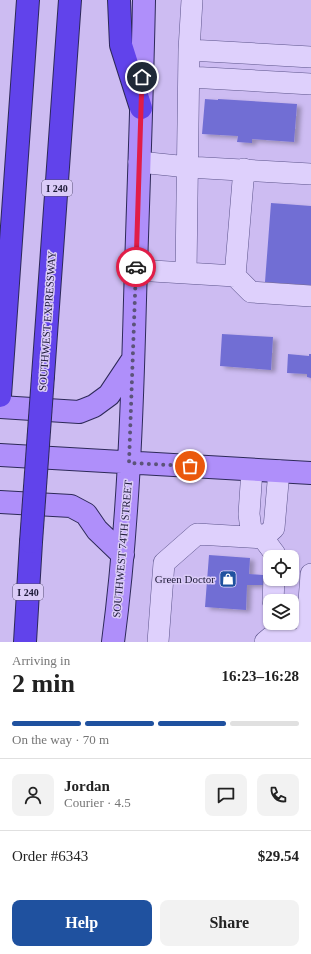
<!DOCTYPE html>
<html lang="en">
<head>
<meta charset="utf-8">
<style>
	body { margin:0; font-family:"Times New Roman",serif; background:#f2f2f2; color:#222; height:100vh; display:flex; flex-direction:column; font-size:15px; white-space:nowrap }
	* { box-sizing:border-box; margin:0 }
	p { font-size:13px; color:#767676 }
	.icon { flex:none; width:22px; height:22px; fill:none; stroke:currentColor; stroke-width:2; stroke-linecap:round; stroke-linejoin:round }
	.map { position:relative; height:642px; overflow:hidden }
	.drawer { display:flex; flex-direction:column; background:#fff; flex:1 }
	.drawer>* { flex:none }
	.fabs { position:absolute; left:263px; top:550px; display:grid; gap:8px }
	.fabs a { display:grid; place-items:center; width:36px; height:36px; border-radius:8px; background:#fff; box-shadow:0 1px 3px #0004; font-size:20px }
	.pin { position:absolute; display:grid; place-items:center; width:34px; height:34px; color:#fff; margin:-17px; border:2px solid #fff; border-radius:50%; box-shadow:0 1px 4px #0007 }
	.courier { position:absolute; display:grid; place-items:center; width:40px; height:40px; margin:-20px; border:3px solid #e11d48; border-radius:50%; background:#fff; color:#222; box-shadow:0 1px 5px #0007 }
	.summary em { font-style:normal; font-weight:800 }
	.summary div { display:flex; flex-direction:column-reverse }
	.summary { display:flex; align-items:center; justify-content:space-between; height:68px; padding:0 12px }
	h1 { font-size:26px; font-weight:800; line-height:30px }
	.bar { display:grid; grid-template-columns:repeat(4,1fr); gap:6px 4px; align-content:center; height:48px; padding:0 12px }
	.bar i { height:5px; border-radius:3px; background:#e0e0e0 }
	.bar .active { background:#1f519f }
	.bar p { grid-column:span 4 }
	.line { display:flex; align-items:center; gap:10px; padding:0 12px; border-top:1px solid #e0e0e0 }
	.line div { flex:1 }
	.round { display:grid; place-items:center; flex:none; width:42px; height:42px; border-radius:8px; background:#f2f2f2 }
	.button { display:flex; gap:8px; margin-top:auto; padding:8px 12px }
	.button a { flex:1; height:46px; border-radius:8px; background:#1f519f; color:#fff; font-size:16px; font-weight:800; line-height:46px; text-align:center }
	.button a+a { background:#f2f2f2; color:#222 }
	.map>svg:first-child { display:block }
	.building { fill:#716ed4; filter:url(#shadow) }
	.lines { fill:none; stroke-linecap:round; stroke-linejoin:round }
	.minor-casing { stroke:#5c548b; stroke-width:22 }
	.major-casing { stroke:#2d2958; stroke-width:24 }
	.highway-casing { stroke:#2d2958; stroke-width:24 }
	.minor { stroke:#ded0fc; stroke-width:21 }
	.major { stroke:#af8ffa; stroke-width:22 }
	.highway { stroke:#6143eb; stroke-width:22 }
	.highway-bridge-casing { stroke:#2d2958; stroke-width:24; stroke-linecap:butt }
	.highway-bridge { stroke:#6143eb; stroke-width:22 }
	.done { stroke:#5b5379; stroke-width:4; stroke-dasharray:0 7.2 }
	.route { stroke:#e11d48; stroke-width:5 }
	.labels { text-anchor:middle; stroke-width:3; stroke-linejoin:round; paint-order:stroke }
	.shield { fill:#dbccf8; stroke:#564f72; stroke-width:1 }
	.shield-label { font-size:10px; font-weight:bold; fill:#1d1a38 }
	.street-label { font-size:11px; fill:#1d1a38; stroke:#dbccf8 }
	.poi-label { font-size:11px; fill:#1d1a38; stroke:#dbccf8; text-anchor:end }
</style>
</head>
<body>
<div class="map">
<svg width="311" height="642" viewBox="0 0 311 642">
	<defs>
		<filter id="shadow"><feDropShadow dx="4.5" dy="2.5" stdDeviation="2" flood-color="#0004"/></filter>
	</defs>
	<rect width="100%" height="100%" fill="#cdbcf2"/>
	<path class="building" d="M 205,99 L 218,100 L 218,99 L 297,104 L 294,142 L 252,139 L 252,143 L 237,142 L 238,136 L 202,134 Z
		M 271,203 L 311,206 L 311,285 L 265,282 Z
		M 222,334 L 273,337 L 271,370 L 220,366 Z
		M 288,354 L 309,356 L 309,354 L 311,354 L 311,378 L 307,377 L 307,374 L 287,373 Z
		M 209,555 L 250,558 L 249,574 L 263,575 L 263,585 L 247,585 L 246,610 L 205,607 Z"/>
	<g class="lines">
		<defs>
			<path id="minor" d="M 192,0 L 189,50 L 311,57
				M 189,77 L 311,84
				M 139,162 L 188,167 L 311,174
				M 136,270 L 235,276 L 251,292 L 311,296
				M 186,273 L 189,50
				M 235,276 L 244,169
				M 252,470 L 249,514 L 251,530 L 263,538 L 274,528 L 279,471
				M 273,601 L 274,579
				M 158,642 L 164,563 L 197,534 L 263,538 L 275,554 L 275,557
				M 265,642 L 271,637 L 306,641
				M 306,642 L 311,574"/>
			<path id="major" d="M 0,407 L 79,412 L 94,406 L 109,395 L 133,359
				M 0,455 L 311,473
				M 0,502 L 71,506 L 86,514 L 97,530 L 123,555
				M 113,642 C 128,529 132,414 135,300 C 138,200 142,100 144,0"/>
			<path id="highway" d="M 119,0 L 121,45 L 141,108
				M 43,376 L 70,0
				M 0,396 L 28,0
				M 25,642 L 31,542"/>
		</defs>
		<use href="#minor" class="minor-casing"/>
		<use href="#major" class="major-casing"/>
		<use href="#highway" class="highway-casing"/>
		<use href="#minor" class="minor"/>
		<use href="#major" class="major"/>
		<use href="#highway" class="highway"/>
		<defs>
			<path id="highway-bridge" d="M 31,542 L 43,376"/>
		</defs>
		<use href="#highway-bridge" class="highway-bridge-casing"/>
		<use href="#highway-bridge" class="highway-bridge"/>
	</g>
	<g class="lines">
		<path class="done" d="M 136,267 L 129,463 L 190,466"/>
		<path class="route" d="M 136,267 L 142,77"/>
	</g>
	<defs>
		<symbol id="shop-square" viewBox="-11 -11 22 22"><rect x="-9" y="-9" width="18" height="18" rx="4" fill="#1f519f" stroke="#dbccf8"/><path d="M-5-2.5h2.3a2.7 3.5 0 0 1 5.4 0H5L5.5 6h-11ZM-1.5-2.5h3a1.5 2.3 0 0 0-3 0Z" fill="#fff"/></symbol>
	</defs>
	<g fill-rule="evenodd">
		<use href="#shop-square" x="218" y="569" width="20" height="20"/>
	</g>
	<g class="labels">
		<g class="shield">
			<rect x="42" y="180" width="30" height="16" rx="3"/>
			<rect x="13" y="584" width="30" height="16" rx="3"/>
		</g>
		<g class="shield-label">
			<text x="57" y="192">I 240</text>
			<text x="28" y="596">I 240</text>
		</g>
		<g class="street-label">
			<text transform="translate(47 321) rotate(-86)" y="4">SOUTHWEST EXPRESSWAY</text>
			<text transform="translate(122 549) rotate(-85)" y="4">SOUTHWEST 74TH STREET</text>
		</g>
		<g class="poi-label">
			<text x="215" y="583">Green Doctor</text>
		</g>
	</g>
</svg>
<div class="fabs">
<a><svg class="icon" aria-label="locate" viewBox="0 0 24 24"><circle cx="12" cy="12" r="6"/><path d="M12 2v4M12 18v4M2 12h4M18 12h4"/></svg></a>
<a><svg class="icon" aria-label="layers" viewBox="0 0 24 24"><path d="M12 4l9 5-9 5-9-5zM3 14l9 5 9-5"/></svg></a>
</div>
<div class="pin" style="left:190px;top:466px;background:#ea580c"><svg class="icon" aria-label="bag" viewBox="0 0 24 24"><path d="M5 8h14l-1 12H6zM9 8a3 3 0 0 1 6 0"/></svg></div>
<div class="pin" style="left:142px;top:77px;background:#1f2937"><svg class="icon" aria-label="home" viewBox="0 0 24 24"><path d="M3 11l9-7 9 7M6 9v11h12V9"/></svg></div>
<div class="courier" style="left:136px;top:267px"><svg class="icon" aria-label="car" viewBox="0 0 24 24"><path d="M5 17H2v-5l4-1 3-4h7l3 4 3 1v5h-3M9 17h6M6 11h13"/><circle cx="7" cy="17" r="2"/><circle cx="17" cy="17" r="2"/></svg></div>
</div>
<section class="drawer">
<div class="summary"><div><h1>2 min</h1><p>Arriving in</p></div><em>16:23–16:28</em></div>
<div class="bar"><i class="active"></i><i class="active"></i><i class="active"></i><i></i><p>On the way · 70 m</p></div>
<div class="line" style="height:72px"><a class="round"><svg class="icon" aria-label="person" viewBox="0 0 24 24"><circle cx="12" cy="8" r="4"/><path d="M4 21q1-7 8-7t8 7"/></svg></a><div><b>Jordan</b><p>Courier · 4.5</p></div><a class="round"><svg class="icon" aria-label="chat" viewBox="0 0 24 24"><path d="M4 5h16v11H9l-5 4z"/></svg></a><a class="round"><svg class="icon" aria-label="phone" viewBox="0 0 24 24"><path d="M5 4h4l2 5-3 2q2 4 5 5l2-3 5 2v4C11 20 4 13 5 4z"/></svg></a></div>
<div class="line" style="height:52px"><div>Order #6343</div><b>$29.54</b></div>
<div class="button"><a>Help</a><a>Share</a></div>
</section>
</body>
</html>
